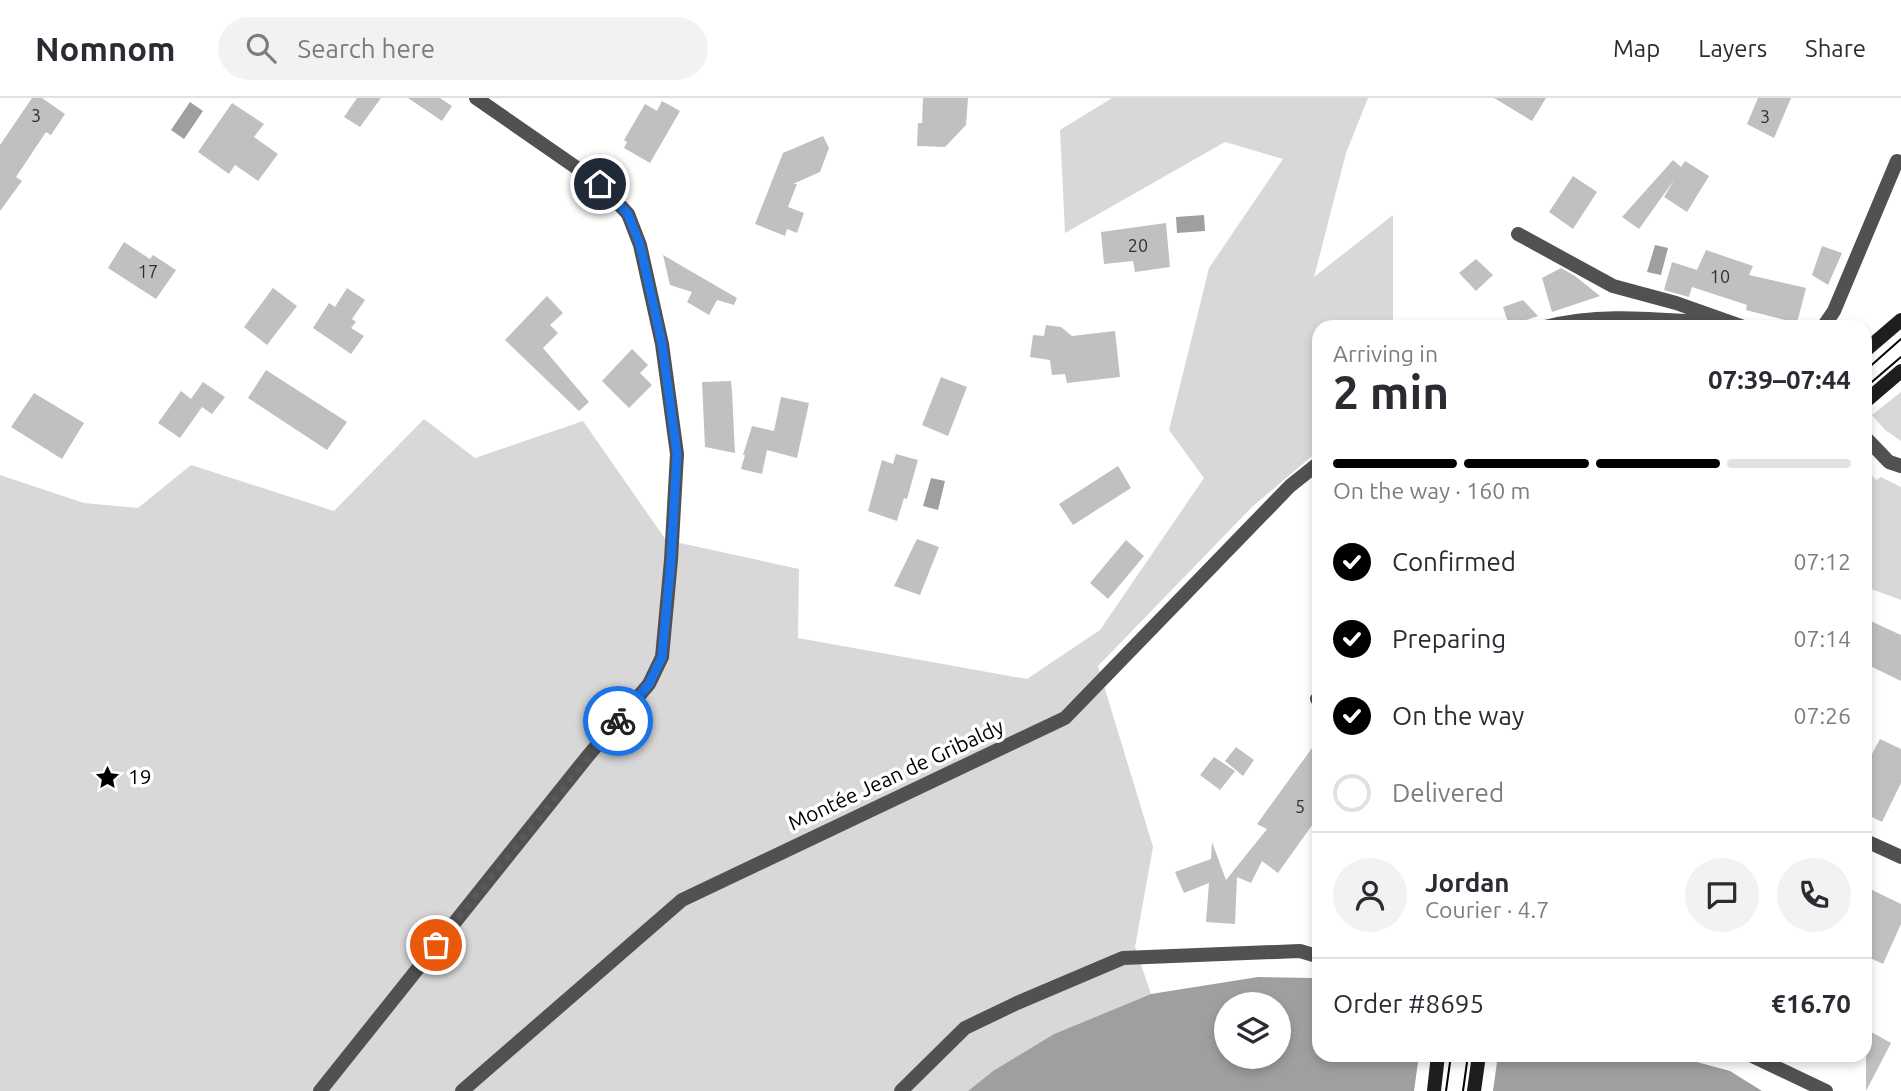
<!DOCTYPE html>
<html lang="en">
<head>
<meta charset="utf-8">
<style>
	body { margin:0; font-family:Ubuntu,sans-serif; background:#f2f2f3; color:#2b2b33; height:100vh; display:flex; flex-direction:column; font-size:26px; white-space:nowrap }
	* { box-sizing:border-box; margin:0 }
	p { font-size:23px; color:#7c7c81 }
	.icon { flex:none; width:38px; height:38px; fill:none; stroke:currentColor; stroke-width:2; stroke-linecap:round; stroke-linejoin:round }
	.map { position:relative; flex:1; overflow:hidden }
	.panel { position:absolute; left:1312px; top:222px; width:560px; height:742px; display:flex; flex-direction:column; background:#fff; border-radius:21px; box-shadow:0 4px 10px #0003 }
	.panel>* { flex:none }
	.controls { position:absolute; left:1214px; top:894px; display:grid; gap:14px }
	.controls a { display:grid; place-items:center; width:77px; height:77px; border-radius:50%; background:#fff; box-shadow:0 4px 10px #0003; font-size:35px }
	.pin { position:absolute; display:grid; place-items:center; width:60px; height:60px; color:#fff; margin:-30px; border:4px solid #fff; border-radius:50%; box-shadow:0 2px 7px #0007 }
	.courier { position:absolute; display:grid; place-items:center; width:70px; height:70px; margin:-35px; border:5px solid #1a73e8; border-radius:50%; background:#fff; color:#222; box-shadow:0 2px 9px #0007 }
	.summary em { font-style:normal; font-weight:600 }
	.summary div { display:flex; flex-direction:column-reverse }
	.summary { display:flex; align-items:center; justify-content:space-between; height:119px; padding:0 21px }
	h1 { font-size:46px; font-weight:600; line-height:52px }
	.bar { display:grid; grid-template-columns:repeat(4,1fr); gap:10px 7px; align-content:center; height:84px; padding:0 21px }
	.bar i { height:9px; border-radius:5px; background:#e1e1e2 }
	.bar .selected { background:#000 }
	.bar p { grid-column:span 4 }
	.line { display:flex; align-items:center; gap:18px; padding:0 21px; border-top:2px solid #e1e1e2 }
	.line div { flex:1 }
	.round { display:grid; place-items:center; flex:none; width:74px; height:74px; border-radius:37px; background:#f2f2f3 }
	ol { padding:0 21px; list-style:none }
	li { display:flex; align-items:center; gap:21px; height:77px }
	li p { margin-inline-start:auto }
	li .icon { padding:7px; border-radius:50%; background:#000; color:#fff; stroke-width:4 }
	li:last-child { color:#7c7c81 }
	li i { width:38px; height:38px; border:4px solid #e1e1e2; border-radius:50% }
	header { display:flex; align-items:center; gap:42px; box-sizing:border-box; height:98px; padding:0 35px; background:#fff; border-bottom:2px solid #e1e1e2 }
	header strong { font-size:33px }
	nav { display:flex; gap:38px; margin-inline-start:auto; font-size:24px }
	.search { width:490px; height:63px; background:#f2f2f3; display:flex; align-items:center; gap:18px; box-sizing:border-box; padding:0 24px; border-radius:38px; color:#7c7c81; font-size:26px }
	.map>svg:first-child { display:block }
	.green { fill:#d8d8d8 }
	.water { fill:#9f9f9f; fill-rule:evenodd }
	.pier { fill:#fff }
	.building { fill:#c0c0c0 }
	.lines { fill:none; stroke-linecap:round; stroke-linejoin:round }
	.street { stroke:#515151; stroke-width:14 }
	.secondary { stroke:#1e1e1e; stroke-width:14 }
	.tram { stroke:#000; stroke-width:2 }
	.done { stroke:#595959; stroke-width:7; stroke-dasharray:0 12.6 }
	.route { stroke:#1a73e8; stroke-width:9 }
	.labels { text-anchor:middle; stroke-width:7; stroke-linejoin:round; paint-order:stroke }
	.number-label { font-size:18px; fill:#303030 }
	.street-label { font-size:21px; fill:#000; stroke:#fff }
	.poi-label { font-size:21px; fill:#000; stroke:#fff; text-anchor:start }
</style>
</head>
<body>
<header>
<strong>Nomnom</strong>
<div class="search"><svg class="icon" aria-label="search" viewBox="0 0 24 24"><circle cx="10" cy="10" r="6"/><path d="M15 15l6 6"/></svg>Search here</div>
<nav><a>Map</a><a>Layers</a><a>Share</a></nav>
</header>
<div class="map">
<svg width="1901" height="993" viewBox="0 0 1901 993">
	<rect width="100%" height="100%" fill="#fff"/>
	<path class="green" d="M 1112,0 L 1368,0 L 1346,55 L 1314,179 L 1393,117 L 1393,229 L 1320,229 L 1319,352 L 1252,409 L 1098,568 L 1153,749 L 1135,849 L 1151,896 L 1054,936 L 993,973 L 968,993 L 0,993 L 0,377 L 84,405 L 138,410 L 191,367 L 334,413 L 424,321 L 475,360 L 583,323 L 666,442 L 799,471 L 798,540 L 1027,581 L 1100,532 L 1204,380 L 1169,332 L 1209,170 L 1283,61 L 1225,44 L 1065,135 L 1060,32 Z
		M 1901,294 L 1901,343 L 1885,332 L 1872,317 Z
		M 1866,371 L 1876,382 L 1881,379 L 1901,389 L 1901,502 L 1866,489 Z"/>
	<path class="water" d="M 190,4 L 203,13 L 184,41 L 171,32 Z
		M 1204,117 L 1205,133 L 1177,135 L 1176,119 Z
		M 1655,147 L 1668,150 L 1661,177 L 1647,174 Z
		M 931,380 L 945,383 L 938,412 L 923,408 Z
		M 1258,879 L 1313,880 L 1319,882 L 1320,957 L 1671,957 L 1730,973 L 1762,993 L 968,993 L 993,973 L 1054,936 L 1151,896 ZM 1227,906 L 1279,906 L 1279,959 L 1227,959 Z"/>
	<path class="pier" d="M 1419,957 L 1498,957 L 1493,993 L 1414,993 Z"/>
	<path class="building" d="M 32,0 L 42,0 L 65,16 L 51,37 L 46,34 L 16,79 L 22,83 L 0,113 L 0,47 Z
		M 357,0 L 381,0 L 360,29 L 344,19 Z
		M 408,0 L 440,0 L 452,8 L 442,23 Z
		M 923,0 L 968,0 L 966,27 L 945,49 L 917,48 L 918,25 L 922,25 Z
		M 1494,0 L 1546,0 L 1532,23 Z
		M 1758,0 L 1791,0 L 1774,40 L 1747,26 Z
		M 662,3 L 680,13 L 650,65 L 624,50 L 627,44 L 624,42 L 645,6 L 657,13 Z
		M 232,5 L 264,26 L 254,39 L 278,56 L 258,83 L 235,67 L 229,76 L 198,54 Z
		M 823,38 L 829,50 L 820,74 L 793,86 L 797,86 L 788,109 L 804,115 L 797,135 L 787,131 L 785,138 L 755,126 L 783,55 Z
		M 1673,62 L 1681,69 L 1685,63 L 1709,78 L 1687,114 L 1664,99 L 1674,82 L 1639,131 L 1622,119 Z
		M 1573,78 L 1597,94 L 1573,131 L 1549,114 Z
		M 1166,125 L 1170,169 L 1135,174 L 1133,163 L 1104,166 L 1101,134 Z
		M 124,144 L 150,161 L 153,157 L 176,172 L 156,201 L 108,170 Z
		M 1822,148 L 1842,155 L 1828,187 L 1812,177 Z
		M 1706,152 L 1753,168 L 1749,177 L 1806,190 L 1797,225 L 1746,212 L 1747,207 L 1692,189 L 1689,199 L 1664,192 L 1672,164 L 1697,172 Z
		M 663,157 L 737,200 L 734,207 L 717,202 L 709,217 L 687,204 L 692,194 L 670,187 Z
		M 1476,161 L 1493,177 L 1476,193 L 1459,175 Z
		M 1561,170 L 1575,178 L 1600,198 L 1552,214 L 1542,180 Z
		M 273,190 L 297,208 L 267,247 L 244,229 Z
		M 347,190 L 365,202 L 352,221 L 356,224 L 351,230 L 364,238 L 351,256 L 313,230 L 329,205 L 335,209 Z
		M 547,198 L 563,215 L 550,227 L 558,235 L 543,250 L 589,304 L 579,313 L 505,242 Z
		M 1523,202 L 1538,218 L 1509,228 L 1503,209 Z
		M 1046,227 L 1061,229 L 1072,238 L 1115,233 L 1120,279 L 1067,285 L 1065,276 L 1052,277 L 1050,262 L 1030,259 L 1033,237 L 1044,238 Z
		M 632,251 L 648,267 L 640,275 L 652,287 L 629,310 L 602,283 Z
		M 266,272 L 347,324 L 327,352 L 248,300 Z
		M 941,279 L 967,289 L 948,338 L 922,327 Z
		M 731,283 L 732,293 L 735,355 L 705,349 L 702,284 Z
		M 203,284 L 225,299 L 212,316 L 202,309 L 180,340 L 158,325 L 181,293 L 191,301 Z
		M 34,295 L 84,325 L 62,361 L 11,329 Z
		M 781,299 L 809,305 L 797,360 L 767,352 L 762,376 L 741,371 L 745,357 L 743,357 L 752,328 L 774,333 Z
		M 896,356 L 918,362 L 907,401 L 904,400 L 897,423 L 868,413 L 882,362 L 893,366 Z
		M 1118,368 L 1131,390 L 1073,427 L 1059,406 Z
		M 917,441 L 939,449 L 920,497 L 894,488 Z
		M 1126,442 L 1144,458 L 1108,501 L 1090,485 Z
		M 1866,521 L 1901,537 L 1901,583 L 1866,566 Z
		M 1320,639 L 1320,716 L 1278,775 L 1262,763 L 1251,785 L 1237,779 L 1235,826 L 1206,824 L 1209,785 L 1184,795 L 1175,774 L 1211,761 L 1212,744 L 1226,782 L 1267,731 L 1257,726 Z
		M 1880,641 L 1901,651 L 1901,685 L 1882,724 L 1866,716 L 1866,667 Z
		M 1236,649 L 1254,662 L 1243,678 L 1225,663 Z
		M 1214,659 L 1235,673 L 1220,692 L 1200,677 Z
		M 1866,789 L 1901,806 L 1901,826 L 1883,866 L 1866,858 Z
		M 1866,931 L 1891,945 L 1866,993 Z"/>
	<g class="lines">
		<path class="street" d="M 1518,136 L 1613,188 L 1676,205 L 1744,229
			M 1545,229 C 1602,214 1660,222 1718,225
			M 1823,229 L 1834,213 L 1897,63
			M 1866,340 L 1889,364 L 1901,368
			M 1317,601 L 1320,603
			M 1866,743 L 1901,759
			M 1319,859 L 1320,829
			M 1750,957 L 1826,993
			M 320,993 L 587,659 L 649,586 L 662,559 L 671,462 L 677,356 L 662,246 L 640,147 L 628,116 L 600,86 L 476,0
			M 462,993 L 682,802 L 1065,620 L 1290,388 L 1320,364
			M 901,993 L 965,930 L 1017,905 L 1123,860 L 1300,853 L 1320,859"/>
		<path class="secondary" d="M 1866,252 L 1901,222
			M 1866,303 L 1901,273
			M 1434,993 L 1438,957
			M 1474,993 L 1479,957"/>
		<path class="tram" d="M 1866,272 L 1901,241
			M 1866,289 L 1901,259
			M 1446,993 L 1451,957
			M 1463,993 L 1468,957"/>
	</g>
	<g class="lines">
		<path class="done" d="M 436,847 L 618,623"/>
		<path class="route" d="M 600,86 L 628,116 L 640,147 L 662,246 L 677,356 L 671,462 L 662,559 L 649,586 L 618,623"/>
	</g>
	<defs>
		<symbol id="sight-bare" viewBox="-9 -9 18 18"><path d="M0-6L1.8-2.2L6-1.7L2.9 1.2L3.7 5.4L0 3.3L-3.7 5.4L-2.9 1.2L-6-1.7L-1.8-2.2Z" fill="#000" stroke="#fff" stroke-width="2.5" paint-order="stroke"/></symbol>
	</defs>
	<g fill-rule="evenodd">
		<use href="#sight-bare" x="90" y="662" width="35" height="35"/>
	</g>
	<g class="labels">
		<g class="number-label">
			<text x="36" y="24">3</text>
			<text x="1765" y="25">3</text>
			<text x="1138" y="154">20</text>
			<text x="148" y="180">17</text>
			<text x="1720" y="185">10</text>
			<text x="1300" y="715">5</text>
		</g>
		<g class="street-label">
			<text transform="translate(896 677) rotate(-25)" y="7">Montée Jean de Gribaldy</text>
		</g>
		<g class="poi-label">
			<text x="128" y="686">19</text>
		</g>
	</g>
</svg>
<div class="controls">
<a><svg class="icon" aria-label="layers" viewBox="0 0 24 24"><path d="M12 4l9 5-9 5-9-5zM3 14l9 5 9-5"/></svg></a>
</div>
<div class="pin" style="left:436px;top:847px;background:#ea580c"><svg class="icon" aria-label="bag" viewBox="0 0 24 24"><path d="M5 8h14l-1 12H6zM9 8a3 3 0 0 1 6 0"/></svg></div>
<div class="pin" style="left:600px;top:86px;background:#1f2937"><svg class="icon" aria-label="home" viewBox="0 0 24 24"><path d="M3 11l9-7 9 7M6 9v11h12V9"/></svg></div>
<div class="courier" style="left:618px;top:623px"><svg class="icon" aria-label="bike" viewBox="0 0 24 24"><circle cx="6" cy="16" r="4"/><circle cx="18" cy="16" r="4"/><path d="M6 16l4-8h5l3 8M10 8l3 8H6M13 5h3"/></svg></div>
<section class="panel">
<div class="summary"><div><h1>2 min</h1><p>Arriving in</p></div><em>07:39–07:44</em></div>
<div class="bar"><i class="selected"></i><i class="selected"></i><i class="selected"></i><i></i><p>On the way · 160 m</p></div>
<ol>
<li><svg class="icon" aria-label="check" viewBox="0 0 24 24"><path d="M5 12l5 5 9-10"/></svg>Confirmed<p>07:12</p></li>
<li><svg class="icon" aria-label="check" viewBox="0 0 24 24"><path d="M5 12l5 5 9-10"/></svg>Preparing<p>07:14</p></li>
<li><svg class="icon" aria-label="check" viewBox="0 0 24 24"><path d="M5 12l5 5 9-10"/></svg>On the way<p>07:26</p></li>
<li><i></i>Delivered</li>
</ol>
<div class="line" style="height:126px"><a class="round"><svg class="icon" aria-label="person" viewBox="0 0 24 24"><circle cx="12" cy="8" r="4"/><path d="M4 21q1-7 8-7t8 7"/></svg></a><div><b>Jordan</b><p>Courier · 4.7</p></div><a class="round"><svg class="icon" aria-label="chat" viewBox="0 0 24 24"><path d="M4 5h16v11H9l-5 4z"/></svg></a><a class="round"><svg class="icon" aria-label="phone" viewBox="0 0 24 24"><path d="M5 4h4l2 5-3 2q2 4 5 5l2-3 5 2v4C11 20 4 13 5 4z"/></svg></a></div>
<div class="line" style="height:91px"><div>Order #8695</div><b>€16.70</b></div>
</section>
</div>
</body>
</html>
